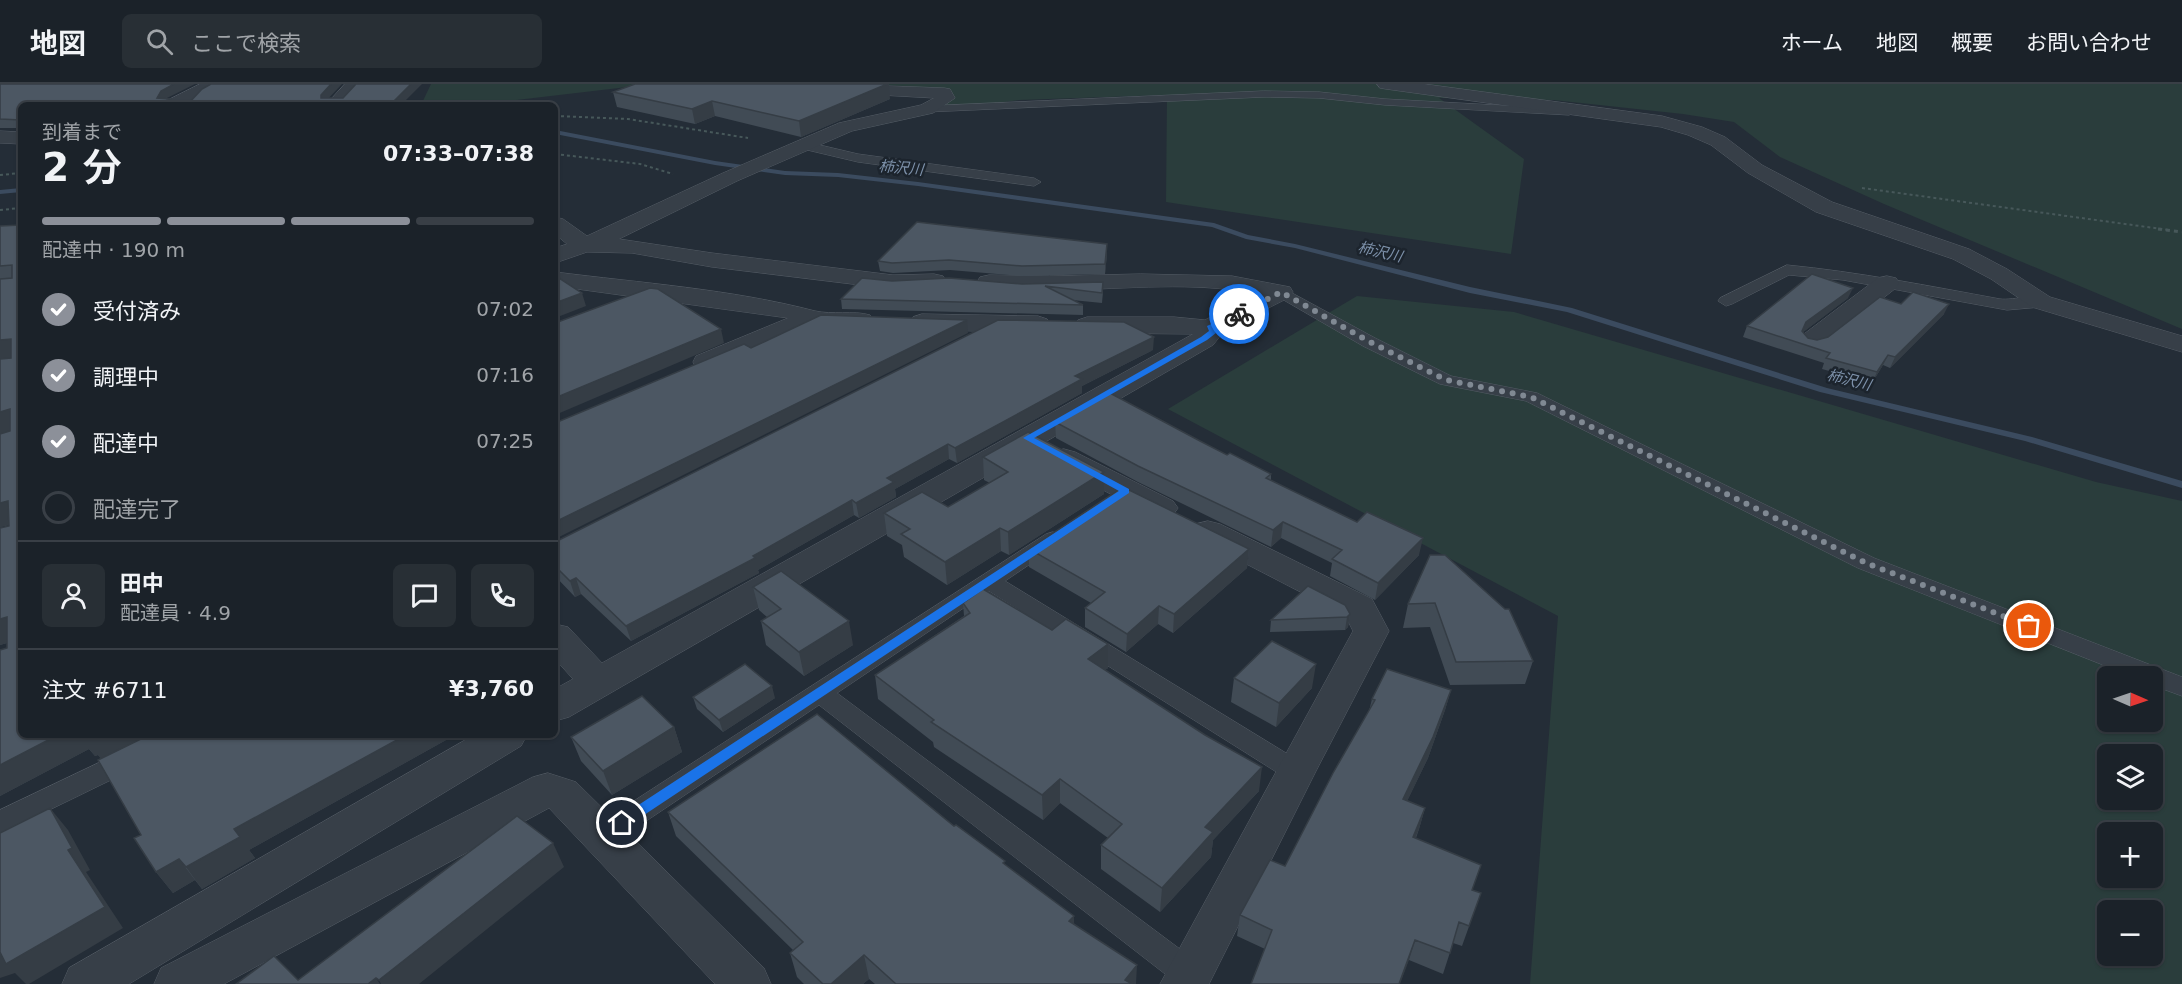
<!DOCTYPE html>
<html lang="ja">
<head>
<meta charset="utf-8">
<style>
	body { margin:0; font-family:"DejaVu Sans","Noto Sans JP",sans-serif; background:#282f35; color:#f1f3f6; height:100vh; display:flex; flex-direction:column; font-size:22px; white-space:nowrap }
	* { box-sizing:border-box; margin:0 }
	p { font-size:20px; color:#a0a4a8 }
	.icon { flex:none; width:33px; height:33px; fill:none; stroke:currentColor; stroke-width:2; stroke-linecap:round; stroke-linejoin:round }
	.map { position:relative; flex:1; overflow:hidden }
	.drawer { position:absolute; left:18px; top:18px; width:540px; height:636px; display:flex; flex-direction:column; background:#1b2229; border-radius:9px; box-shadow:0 2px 4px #0004,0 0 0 2px #393f46 }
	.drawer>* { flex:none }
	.needle { width:39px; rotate:92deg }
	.buttons { position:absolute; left:2097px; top:582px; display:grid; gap:12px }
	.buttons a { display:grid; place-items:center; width:66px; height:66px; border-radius:9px; background:#1b2229; box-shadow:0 2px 4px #0004,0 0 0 2px #393f46; font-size:30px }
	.pin { position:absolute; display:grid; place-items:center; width:51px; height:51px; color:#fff; margin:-26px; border:3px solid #fff; border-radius:50%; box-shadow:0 2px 6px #0007 }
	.courier { position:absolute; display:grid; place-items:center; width:60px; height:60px; margin:-30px; border:4px solid #1a73e8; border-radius:50%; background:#fff; color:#222; box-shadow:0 2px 8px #0007 }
	.headline em { font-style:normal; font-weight:600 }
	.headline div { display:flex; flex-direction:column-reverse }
	.headline { display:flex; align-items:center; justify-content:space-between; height:102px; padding:0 24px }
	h1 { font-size:39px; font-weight:600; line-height:45px }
	.bar { display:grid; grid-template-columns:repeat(4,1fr); gap:9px 6px; align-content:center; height:72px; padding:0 24px }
	.bar i { height:8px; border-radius:4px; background:#393f46 }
	.bar .on { background:#8c9099 }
	.bar p { grid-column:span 4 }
	.line { display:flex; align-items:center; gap:15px; padding:0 24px; border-top:2px solid #393f46 }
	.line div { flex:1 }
	.round { display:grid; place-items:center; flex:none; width:63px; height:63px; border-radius:9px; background:#282f35 }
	ol { padding:0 24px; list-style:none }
	li { display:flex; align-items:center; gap:18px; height:66px }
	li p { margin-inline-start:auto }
	li .icon { padding:6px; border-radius:50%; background:#8c9099; color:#fff; stroke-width:4 }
	li:last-child { color:#a0a4a8 }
	li i { width:33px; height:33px; border:3px solid #393f46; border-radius:50% }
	header { display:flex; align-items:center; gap:36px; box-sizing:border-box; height:84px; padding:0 30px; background:#1b2229; border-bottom:2px solid #393f46 }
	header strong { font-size:28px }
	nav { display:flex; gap:33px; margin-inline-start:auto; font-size:21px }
	.search { width:420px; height:54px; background:#282f35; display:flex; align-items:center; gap:15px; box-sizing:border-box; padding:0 21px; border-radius:9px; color:#a0a4a8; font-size:22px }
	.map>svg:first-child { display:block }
	.green { fill:#2a3d3c; fill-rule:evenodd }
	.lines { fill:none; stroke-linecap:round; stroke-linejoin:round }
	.stream { fill:#3b4b5f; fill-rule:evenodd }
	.lane-casing { stroke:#555d66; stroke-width:1 }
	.street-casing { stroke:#555d66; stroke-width:1 }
	.path-far1 { stroke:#47585a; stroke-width:2; stroke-dasharray:3 3; stroke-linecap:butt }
	.path { stroke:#47585a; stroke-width:3; stroke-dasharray:4 4; stroke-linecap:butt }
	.lane { fill:#373f48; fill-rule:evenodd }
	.street { fill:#373f48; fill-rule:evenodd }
	.wall { fill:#414b55 }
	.shaded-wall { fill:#353d45 }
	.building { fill:#4c5763; stroke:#353d45; stroke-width:1.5 }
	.route { fill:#1a73e8 }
	.done { stroke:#808993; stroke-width:6; stroke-dasharray:0 10.8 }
	.labels { text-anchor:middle; stroke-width:5; stroke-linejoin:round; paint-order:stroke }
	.far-water-label { font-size:15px; font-style:italic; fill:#7d91aa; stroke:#1c242d }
</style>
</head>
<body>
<header>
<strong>地図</strong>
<div class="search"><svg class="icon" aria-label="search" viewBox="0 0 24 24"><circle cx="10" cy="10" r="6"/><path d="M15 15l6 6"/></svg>ここで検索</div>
<nav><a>ホーム</a><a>地図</a><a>概要</a><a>お問い合わせ</a></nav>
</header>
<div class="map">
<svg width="2182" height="900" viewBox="0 0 2182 900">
	<rect width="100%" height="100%" fill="#242d37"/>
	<path class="green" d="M 431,0 L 653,0 L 473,21 L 421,21 Z
		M 875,0 L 2182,0 L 2182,245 L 1884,120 L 1780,73 L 1734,38 L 1683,30 L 1553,16 L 1439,14 L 1524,75 L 1511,170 L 1166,118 L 1167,11 L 1019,16 L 965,23 L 940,22 L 934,5 Z
		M 1357,212 L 1514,228 L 2096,398 L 2182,417 L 2182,900 L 1530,900 L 1558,532 L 1168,325 ZM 2108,592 L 2152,592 L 2152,638 L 2108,638 ZM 2108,670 L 2152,670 L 2152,716 L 2108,716 ZM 2108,748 L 2152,748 L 2152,794 L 2108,794 ZM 2108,826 L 2152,826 L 2152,872 L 2108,872 Z"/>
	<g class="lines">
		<path class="stream" d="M 555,46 L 715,77 L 785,87 L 838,89 L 918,98 L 1214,139 L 1248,151 L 1295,160 L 1470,203 L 1572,224 L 1827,304 L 2032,353 L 2182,397 L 2182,404 L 2025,357 L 1820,308 L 1567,228 L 1470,209 L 1295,164 L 1246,155 L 1212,143 L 918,102 L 838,93 L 785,91 L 715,81 L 555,50 Z
			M 21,104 L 21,108 L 0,110 L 0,106 Z"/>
		<defs>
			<path id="lane" d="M 1264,7 L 1319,8 L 1385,15 L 1569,25 L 1575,28 L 1569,31 L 1385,21 L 1319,14 L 1264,13 L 927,28 L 921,25 L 927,22 Z
				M 807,58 L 858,70 L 1034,94 L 1041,98 L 1034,102 L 858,78 L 803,65 L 801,62 Z
				M 1787,181 C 1859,188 1929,202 2000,215 C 2014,217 2040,207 2049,218 L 2041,223 L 2007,226 L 1843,196 L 1789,191 L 1732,220 L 1726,222 L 1718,217 L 1720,214 Z
				M 1281,203 L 1375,254 L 1451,292 L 1537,309 L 1874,474 L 2182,593 L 2182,612 L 2152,601 L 2152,592 L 2131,592 L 1858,484 L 1526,317 L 1440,300 L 1363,262 L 1275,211 L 1273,208 Z
				M 1053,448 L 1060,450 L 1064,455 L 1060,460 L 1005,497 L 1304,680 L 1308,687 L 1304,694 L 1295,697 L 1286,694 L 989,507 L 837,609 L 1200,880 L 1204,890 L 1200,900 L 1178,900 L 819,621 L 612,760 L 602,763 L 592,760 L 588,752 L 592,744 L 1046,450 Z
				M 157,651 L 193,651 L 189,658 L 0,750 L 0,726 Z"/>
			<path id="street" d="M 200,0 L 222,0 L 219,4 L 186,21 L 163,21 L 166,17 Z
				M 345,0 L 364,0 L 345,21 L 326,21 Z
				M 833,0 L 944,4 L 950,5 L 955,14 L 933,29 L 852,47 L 737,97 L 619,155 L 712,169 L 893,191 L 934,190 L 943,192 L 946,197 L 943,202 L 893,205 L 712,183 L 632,169 L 587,168 L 555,179 L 555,164 L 567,160 L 555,150 L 555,133 L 563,135 L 587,152 L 723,89 L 839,39 L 921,21 L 934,14 L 880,11 L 842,5 L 836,4 Z
				M 1377,0 L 1424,0 L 1662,32 L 1702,43 L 1725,53 L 1762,81 L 1832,118 L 1969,165 L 2007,185 L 2050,213 L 2182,252 L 2182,268 L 2032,223 L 1991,195 L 1953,175 L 1816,128 L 1748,89 L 1711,61 L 1688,51 L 1661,43 L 1386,5 L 1380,4 Z
				M 0,47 L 21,48 L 21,60 L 0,59 Z
				M 555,188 C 641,199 731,205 815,227 C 833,231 852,226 870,231 L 874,236 L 870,241 L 861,244 L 813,242 L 706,286 L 696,284 L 693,278 L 696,272 L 788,234 L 555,202 Z
				M 1141,190 L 1232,192 L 1290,203 L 1293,208 L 1290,213 L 1225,246 L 1213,261 L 569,633 L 555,637 L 555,605 L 573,595 L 555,575 L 555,540 L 568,543 L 602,579 L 1193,250 L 1087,249 L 1078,246 L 1074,241 L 1078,236 L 1087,233 L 1174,233 L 1205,236 L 1257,210 C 1194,197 1127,205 1064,206 C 1037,207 1007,210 980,203 L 977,198 L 980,193 L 989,191 L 1049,192 Z
				M 1887,192 L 1896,194 L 1899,199 L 1896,204 L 1822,262 L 1813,264 L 1804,262 L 1800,256 L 1804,250 L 1878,194 Z
				M 922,230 L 1038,232 L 1047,235 L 1051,240 L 1047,245 L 1038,248 L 922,246 L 913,243 L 909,238 L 913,233 Z
				M 1064,365 L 1075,368 L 1173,417 L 1178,424 L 1173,431 L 1162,434 L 1151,431 L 1053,380 L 1049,374 L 1053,368 Z
				M 1208,437 L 1220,440 L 1372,515 L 1389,547 L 1316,687 L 1209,900 L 1160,900 L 1353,547 L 1345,531 L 1196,454 L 1192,447 L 1196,440 Z
				M 474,651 L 527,651 L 521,662 L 129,900 L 62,900 L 69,884 Z
				M 548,689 L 576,698 L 764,884 L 771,900 L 715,900 L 549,724 L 224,900 L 154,900 L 161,884 L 533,693 Z"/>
		</defs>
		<use href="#lane" class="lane-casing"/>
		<use href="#street" class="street-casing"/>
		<path class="path-far1" d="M 555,32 L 628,35 L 748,54
			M 555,70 L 640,80 L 673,90
			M 0,91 L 21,89
			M 1862,104 L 2169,146
			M 0,126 L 21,124"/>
		<path class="path" d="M 2158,145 L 2182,148"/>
		<use href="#lane" class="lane"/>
		<use href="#street" class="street"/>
	</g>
	<path class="wall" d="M 0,0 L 170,15 L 173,21 L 21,21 L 21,44 L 0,44 Z
		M 613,8 L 890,15 L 801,53 L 715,32 L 695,40 L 617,23 Z
		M 21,141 L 21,651 L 455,651 L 249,766 L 255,774 L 202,805 L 195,796 L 173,809 L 156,788 L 134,754 L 141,751 L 98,676 L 101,674 L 98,671 L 95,672 L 89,665 L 0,712 L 0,566 L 7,564 L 7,559 L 0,561 L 0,444 L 9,442 L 9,441 L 0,443 L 0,142 Z
		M 1107,170 L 1105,190 L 1022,192 L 950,186 L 893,189 L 880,187 L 878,177 Z
		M 892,197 L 1022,200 L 1103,198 L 1103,208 L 1102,219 L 1072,216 L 1083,221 L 1083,231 L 842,225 L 841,215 Z
		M 1848,214 L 1803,248 L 1808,254 L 1817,256 L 1828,253 L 1901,220 L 1944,230 L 1890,284 L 1883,281 L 1872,299 L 1822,285 L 1824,279 L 1743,253 L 1747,242 Z
		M 1153,266 L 1082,302 L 1082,309 L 957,379 L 949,375 L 895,405 L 896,413 L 859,434 L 854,431 L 758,486 L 759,489 L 631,557 L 581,510 L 575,513 L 555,492 L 555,458 Z
		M 1055,338 L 1200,357 L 1227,371 L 1271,390 L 1271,396 L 1419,471 L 1375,516 L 1330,492 L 1332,479 L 1281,454 L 1271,463 L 1138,398 L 1056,354 Z
		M 983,373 L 1104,410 L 1009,471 L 1001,467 L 947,501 L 904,473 L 902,461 L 887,452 L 884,429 L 948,423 L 990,399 L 984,396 Z
		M 1029,465 L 1249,465 L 1247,484 L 1173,549 L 1158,540 L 1126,568 L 1085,543 L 1085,524 L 1091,519 L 1029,483 Z
		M 1445,471 L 1533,577 L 1525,600 L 1450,601 L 1430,543 L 1403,544 L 1408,520 Z
		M 753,503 L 853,561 L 804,592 L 766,561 L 761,537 L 767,533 L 759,526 Z
		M 963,519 L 1108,584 L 1105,586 L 1259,707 L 1213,756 L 1211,773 L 1160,828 L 1101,785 L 1101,761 L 1108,754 L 1060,719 L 1043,736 L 934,663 L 933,658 L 878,615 L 875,591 L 964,532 Z
		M 1350,530 L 1348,543 L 1345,546 L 1270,548 L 1271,536 Z
		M 1234,594 L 1312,604 L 1276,643 L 1231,618 Z
		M 1451,606 L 1445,626 L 1428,674 L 1407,717 L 1425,724 L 1419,745 L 1416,754 L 1472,806 L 1481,809 L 1462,862 L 1453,859 L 1443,890 L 1409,876 L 1265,865 L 1237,852 L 1240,831 L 1285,782 L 1369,627 L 1372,615 Z
		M 693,613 L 775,614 L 723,648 L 697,625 Z
		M 674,643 L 682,668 L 612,711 L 581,677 L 571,653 Z
		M 668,728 L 954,742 L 1005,781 L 1074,840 L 1136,900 L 875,900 L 869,895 L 863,900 L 804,900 L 797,893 L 790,869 L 793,866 L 676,752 Z"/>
	<path class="shaded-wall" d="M 174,0 L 195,0 L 165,15 L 170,15 L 173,21 L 157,21 L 157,14 L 161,7 Z
		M 331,0 L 342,0 L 324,19 L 321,14 L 321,11 Z
		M 411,0 L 422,0 L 401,21 L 390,21 Z
		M 887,0 L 889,0 L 890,15 L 801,53 L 799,37 Z
		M 712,17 L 715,32 L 695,40 L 692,25 Z
		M 555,148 L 557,148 L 560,160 L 555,162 Z
		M 1107,160 L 1107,170 L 1105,190 L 1105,180 Z
		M 1853,204 L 1848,214 L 1802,249 L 1798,257 L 1806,238 Z
		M 582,209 L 586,222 L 555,234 L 555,219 Z
		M 1949,220 L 1944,230 L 1890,284 L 1895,273 Z
		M 967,236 L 968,249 L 555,455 L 555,438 Z
		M 721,245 L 724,259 L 555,331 L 555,314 Z
		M 1154,253 L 1153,266 L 1082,302 L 1082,309 L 957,379 L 955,364 L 1075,292 Z
		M 11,255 L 21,273 L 0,275 L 0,256 Z
		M 1888,271 L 1883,281 L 1872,299 L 1877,288 Z
		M 10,325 L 21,345 L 0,350 L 0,328 Z
		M 948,360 L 949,375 L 895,405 L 896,413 L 859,434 L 856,419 L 887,394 Z
		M 1104,388 L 1104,410 L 1009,471 L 1008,448 Z
		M 852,416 L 854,431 L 758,486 L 759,489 L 631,557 L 626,542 Z
		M 8,417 L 21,438 L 0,443 L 0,419 Z
		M 1283,438 L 1281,454 L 1271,463 L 1273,446 Z
		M 1000,444 L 1001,467 L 947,501 L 945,478 Z
		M 1423,454 L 1419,471 L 1375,516 L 1378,499 Z
		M 1249,465 L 1247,484 L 1173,549 L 1174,530 Z
		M 576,494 L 581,510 L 575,513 L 570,497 Z
		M 1159,522 L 1158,540 L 1126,568 L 1127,550 Z
		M 1350,530 L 1348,543 L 1345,546 L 1347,533 Z
		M 7,533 L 21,555 L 0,561 L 0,535 Z
		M 849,537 L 853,561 L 804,592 L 799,568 Z
		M 1108,560 L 1108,584 L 1088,599 L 1088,575 Z
		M 1316,580 L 1312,604 L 1276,643 L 1279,619 Z
		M 772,602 L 775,614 L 723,648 L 719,636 Z
		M 1451,606 L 1445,626 L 1428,674 L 1398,736 L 1403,715 Z
		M 674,643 L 682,668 L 612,711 L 603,687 Z
		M 58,651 L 152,651 L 101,675 L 98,671 L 95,672 L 89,665 L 0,712 L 0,681 Z
		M 406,651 L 455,651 L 249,766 L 255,774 L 202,805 L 186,783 L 234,745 Z
		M 1262,683 L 1259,707 L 1213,756 L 1211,773 L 1160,828 L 1162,804 L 1205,743 Z
		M 1060,695 L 1060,719 L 1043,736 L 1042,711 Z
		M 50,724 L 68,746 L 90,786 L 86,788 L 123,844 L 29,900 L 26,900 L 15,889 L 0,894 L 0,867 Z
		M 1425,724 L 1419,745 L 1407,774 L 1413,753 Z
		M 553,759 L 564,783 L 419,900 L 381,900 L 379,896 Z
		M 179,775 L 195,796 L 173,809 L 156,788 Z
		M 1074,832 L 1074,856 L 1069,837 Z
		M 1415,856 L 1409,876 L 1400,900 L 1399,900 Z
		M 864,871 L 869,895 L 863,900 L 831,900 Z
		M 1137,881 L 1136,900 L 1125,900 L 1125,896 Z
		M 376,894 L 380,900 L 368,900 Z"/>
	<path class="building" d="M 0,0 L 174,0 L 161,7 L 157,14 L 170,15 L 157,21 L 21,21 L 21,36 L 0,35 Z
		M 211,0 L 331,0 L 321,11 L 321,14 L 343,14 L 356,0 L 411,0 L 390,21 L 187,21 L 202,5 Z
		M 635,0 L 887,0 L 799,37 L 712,17 L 692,25 L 613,8 Z
		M 917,138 L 1107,160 L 1105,180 L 1022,182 L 949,176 L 892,179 L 878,177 Z
		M 21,141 L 21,651 L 58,651 L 0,681 L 0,566 L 7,564 L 7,533 L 0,535 L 0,444 L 9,442 L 8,417 L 0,419 L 0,350 L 10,347 L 10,325 L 0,328 L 0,275 L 11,274 L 11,255 L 0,256 L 0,195 L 12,194 L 12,181 L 0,182 L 0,142 Z
		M 1812,190 L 1853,204 L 1806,238 L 1802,247 L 1808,254 L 1817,256 L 1828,253 L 1880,213 L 1901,220 L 1913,208 L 1949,220 L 1895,273 L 1888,271 L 1877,288 L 1826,274 L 1830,269 L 1747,242 Z
		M 555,192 L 556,192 L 582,209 L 555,219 Z
		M 862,194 L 892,197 L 949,194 L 1022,200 L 1103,198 L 1102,209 L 1045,202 L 1083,221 L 841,215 Z
		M 650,204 L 658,205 L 721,245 L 555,314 L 555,239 Z
		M 821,231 L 967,236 L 555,438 L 555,339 L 744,260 L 751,264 Z
		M 998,236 L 1124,238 L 1154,253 L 1075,292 L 1082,295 L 955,364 L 948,360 L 887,394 L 894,398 L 856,419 L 852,416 L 753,472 L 755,474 L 626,542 L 576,494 L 570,497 L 555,482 L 555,458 Z
		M 1108,308 L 1200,357 L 1227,371 L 1230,369 L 1271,390 L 1266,394 L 1357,438 L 1367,428 L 1423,454 L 1378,499 L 1332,475 L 1342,466 L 1283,438 L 1273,446 L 1138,382 L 1055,338 Z
		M 1028,348 L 1104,388 L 1008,448 L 1000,444 L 945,478 L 901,450 L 910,445 L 884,429 L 922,408 L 948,423 L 1008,388 L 983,373 Z
		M 1123,403 L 1249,465 L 1174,530 L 1159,522 L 1127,550 L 1085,524 L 1105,508 L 1029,465 Z
		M 1430,471 L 1445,471 L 1505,525 L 1509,525 L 1533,577 L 1456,578 L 1435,519 L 1408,520 Z
		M 781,487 L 849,537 L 799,568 L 761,537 L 781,525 L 753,503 Z
		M 1308,502 L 1345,521 L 1350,530 L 1347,533 L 1271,536 Z
		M 983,505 L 1052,546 L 1066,535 L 1108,560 L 1088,575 L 1205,651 L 1262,683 L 1205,743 L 1213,748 L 1162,804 L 1101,761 L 1122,740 L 1060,695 L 1042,711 L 931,638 L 934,636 L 875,591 L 970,529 L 963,519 Z
		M 1272,557 L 1316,580 L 1279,619 L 1234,594 Z
		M 745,580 L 772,602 L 719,636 L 693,613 Z
		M 1387,585 L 1451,606 L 1433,653 L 1403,715 L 1425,724 L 1413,753 L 1481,781 L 1472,806 L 1481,809 L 1469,842 L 1459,838 L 1450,869 L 1415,856 L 1399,900 L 1251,900 L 1272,846 L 1240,831 L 1270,776 L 1285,782 L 1333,689 L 1375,616 L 1372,615 Z
		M 642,612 L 674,643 L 603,687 L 571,653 Z
		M 817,630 L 954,742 L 956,741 L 1005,777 L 1003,779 L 1074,832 L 1069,837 L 1137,881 L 1125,896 L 1132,900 L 896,900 L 864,871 L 831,900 L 823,900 L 790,869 L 803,858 L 668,728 Z
		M 149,651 L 406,651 L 234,745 L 240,753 L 186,783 L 179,775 L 156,788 L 134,754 L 141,751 L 98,676 Z
		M 50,724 L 72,764 L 68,766 L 105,823 L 6,880 L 0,868 L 0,749 Z
		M 517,732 L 553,759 L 379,896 L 376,894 L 368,900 L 236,900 L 274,872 L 298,896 Z"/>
	<path class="route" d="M 1239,227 L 1242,231 L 1215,245 L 1216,249 L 1207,256 L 1034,354 L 1129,405 L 1129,409 L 626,743 L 617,743 L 615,739 L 617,735 L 1119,407 L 1023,354 L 1201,253 L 1209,247 L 1207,242 Z"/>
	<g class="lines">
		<path class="done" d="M 1239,230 L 1281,208 L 1370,258 L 1446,296 L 1531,313 L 1866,479 L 2029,542"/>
	</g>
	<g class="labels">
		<g class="far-water-label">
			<text transform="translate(901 84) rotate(5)" y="5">柿沢川</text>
			<text transform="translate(1380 168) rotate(13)" y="5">柿沢川</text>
			<text transform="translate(1849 296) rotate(14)" y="5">柿沢川</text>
		</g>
	</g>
</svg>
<div class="buttons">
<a><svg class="needle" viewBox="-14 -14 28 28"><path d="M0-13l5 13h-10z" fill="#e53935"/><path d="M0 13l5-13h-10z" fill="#a0a4a8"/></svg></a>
<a><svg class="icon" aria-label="layers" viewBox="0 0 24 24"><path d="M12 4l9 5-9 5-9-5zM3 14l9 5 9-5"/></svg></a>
<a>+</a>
<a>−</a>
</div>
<div class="pin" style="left:2029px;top:542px;background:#ea580c"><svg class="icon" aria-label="bag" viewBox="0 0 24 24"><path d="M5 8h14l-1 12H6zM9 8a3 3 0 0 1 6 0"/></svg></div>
<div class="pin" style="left:622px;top:739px;background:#1f2937"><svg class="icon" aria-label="home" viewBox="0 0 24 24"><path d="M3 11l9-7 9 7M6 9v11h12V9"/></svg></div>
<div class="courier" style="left:1239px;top:230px"><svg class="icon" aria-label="bike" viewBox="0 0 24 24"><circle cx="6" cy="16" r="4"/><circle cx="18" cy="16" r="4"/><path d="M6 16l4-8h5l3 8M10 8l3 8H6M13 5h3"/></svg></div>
<section class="drawer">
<div class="headline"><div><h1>2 分</h1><p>到着まで</p></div><em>07:33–07:38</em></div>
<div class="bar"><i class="on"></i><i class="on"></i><i class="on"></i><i></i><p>配達中 · 190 m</p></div>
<ol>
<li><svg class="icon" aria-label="check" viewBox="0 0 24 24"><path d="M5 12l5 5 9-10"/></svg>受付済み<p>07:02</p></li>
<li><svg class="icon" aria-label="check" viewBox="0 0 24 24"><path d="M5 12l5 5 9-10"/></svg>調理中<p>07:16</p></li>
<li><svg class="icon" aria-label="check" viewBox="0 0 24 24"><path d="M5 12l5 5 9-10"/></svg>配達中<p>07:25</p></li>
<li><i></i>配達完了</li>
</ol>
<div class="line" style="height:108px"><a class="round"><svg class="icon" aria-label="person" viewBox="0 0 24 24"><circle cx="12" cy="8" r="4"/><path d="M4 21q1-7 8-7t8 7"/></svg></a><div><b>田中</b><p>配達員 · 4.9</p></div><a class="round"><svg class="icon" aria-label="chat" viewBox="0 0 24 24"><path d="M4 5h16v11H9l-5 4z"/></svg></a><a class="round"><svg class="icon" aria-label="phone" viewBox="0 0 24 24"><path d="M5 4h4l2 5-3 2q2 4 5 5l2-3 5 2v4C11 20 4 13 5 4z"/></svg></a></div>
<div class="line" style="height:78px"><div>注文 #6711</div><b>¥3,760</b></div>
</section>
</div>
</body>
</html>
